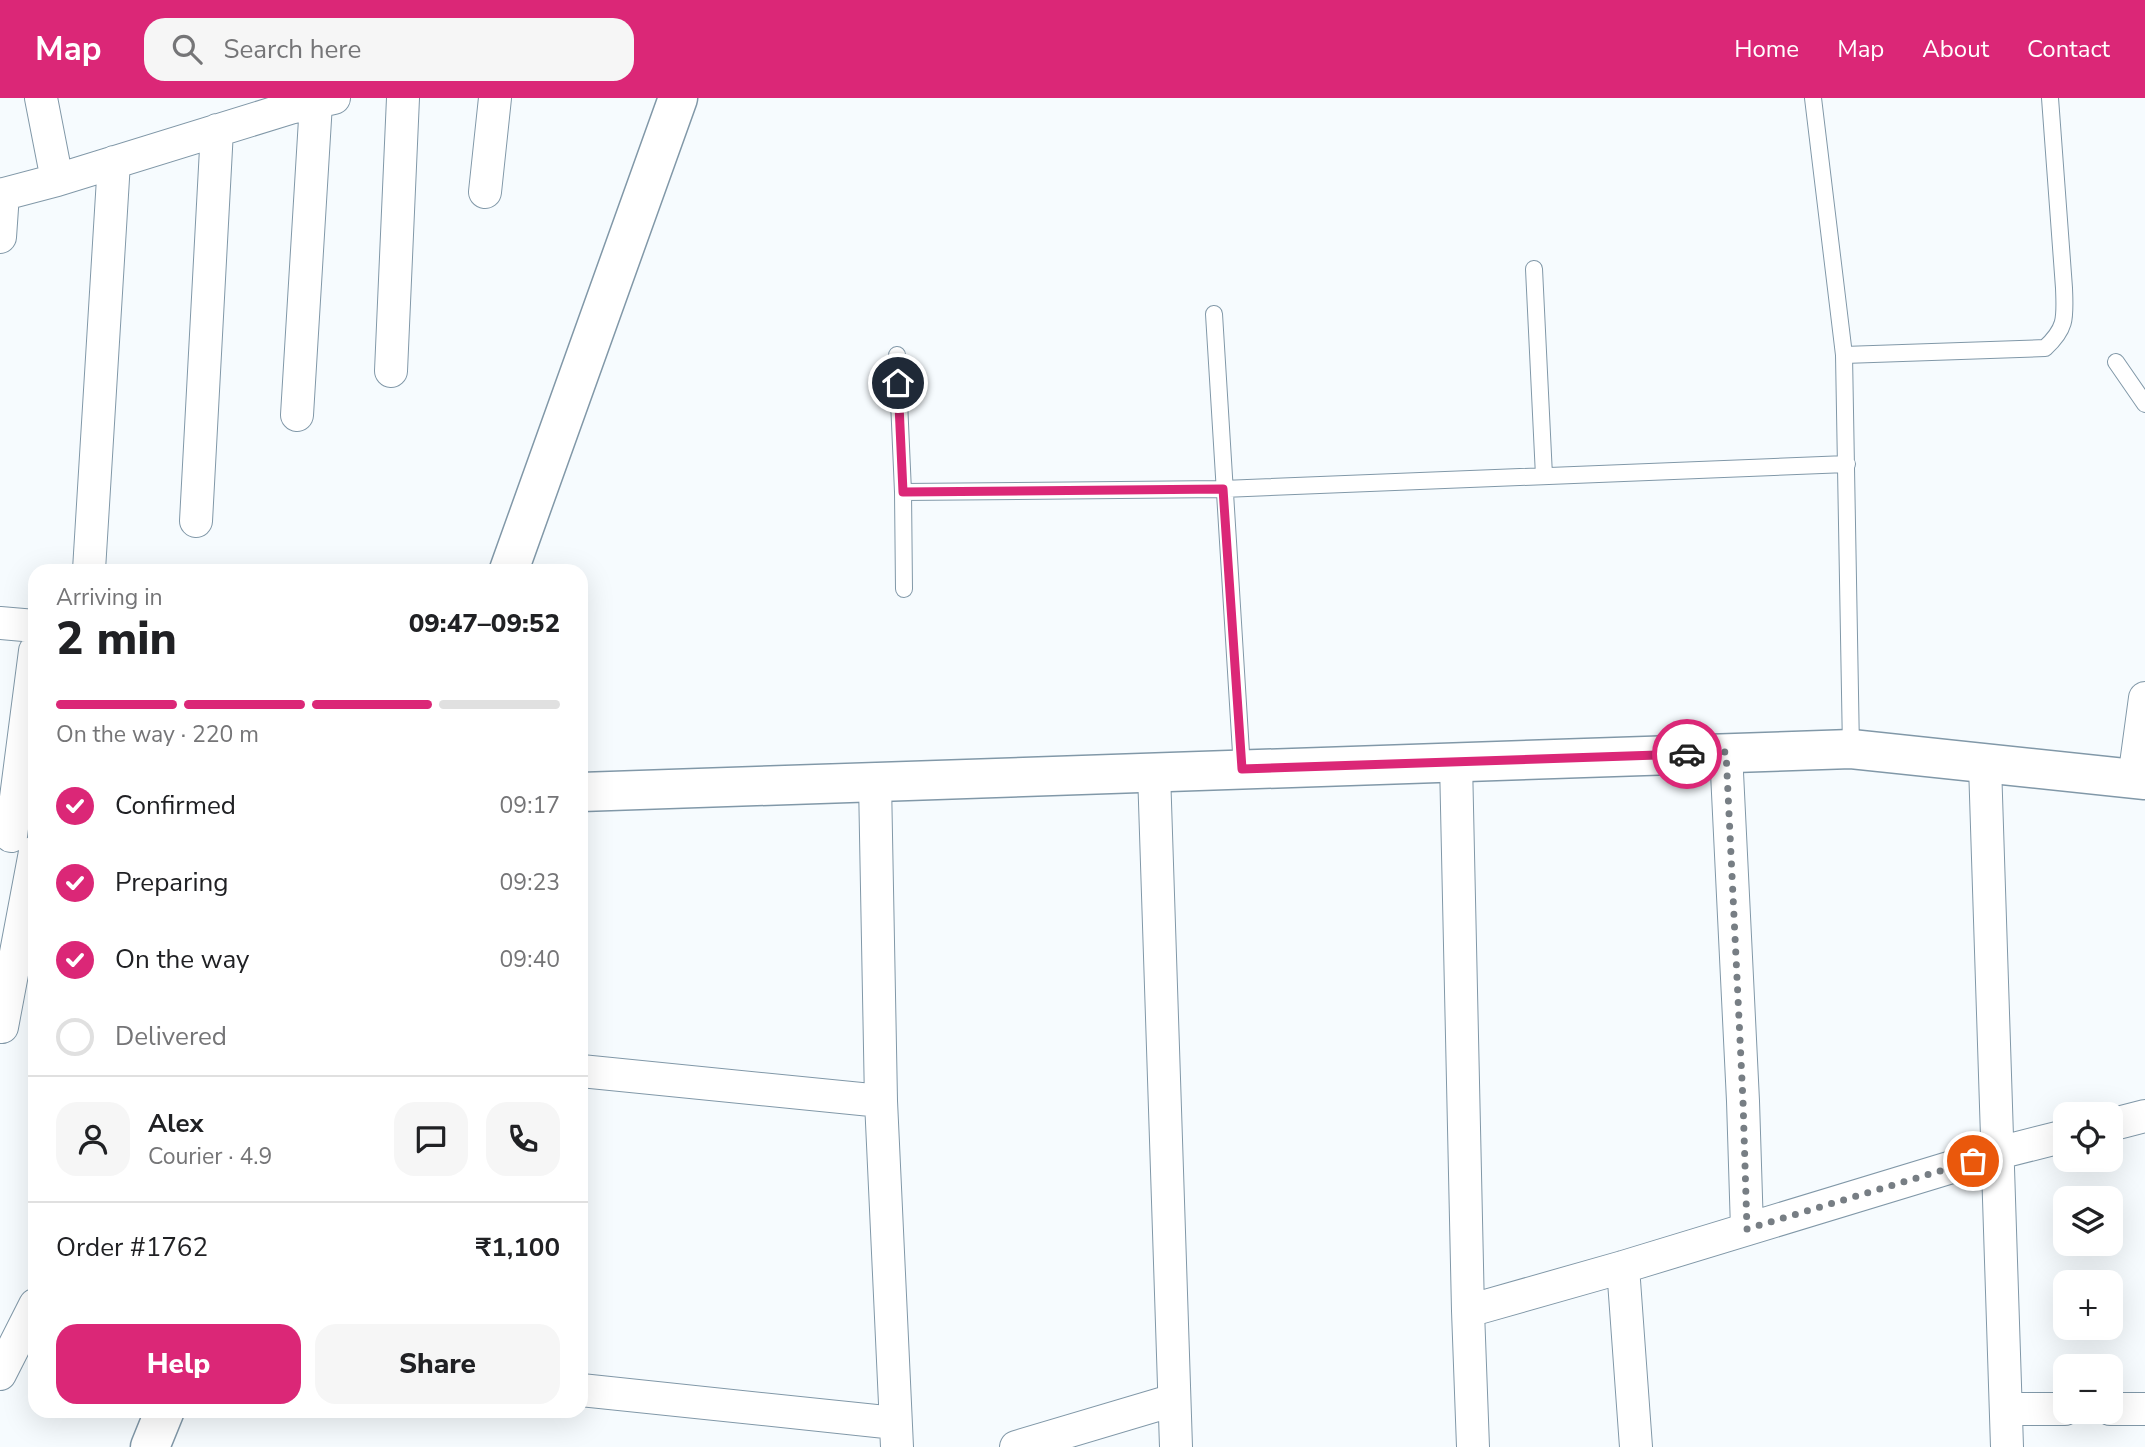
<!DOCTYPE html>
<html lang="en">
<head>
<meta charset="utf-8">
<style>
	body { margin:0; font-family:"Nunito Sans",sans-serif; background:#f6f6f6; color:#202124; height:100vh; display:flex; flex-direction:column; font-size:26px; white-space:nowrap }
	* { box-sizing:border-box; margin:0 }
	p { font-size:23px; color:#757577 }
	.icon { flex:none; width:38px; height:38px; fill:none; stroke:currentColor; stroke-width:2; stroke-linecap:round; stroke-linejoin:round }
	.map { position:relative; flex:1; overflow:hidden }
	.panel { position:absolute; left:28px; top:466px; width:560px; height:854px; display:flex; flex-direction:column; background:#fff; border-radius:21px; box-shadow:0 7px 28px #0002 }
	.panel>* { flex:none }
	.tools { position:absolute; left:2053px; top:1004px; display:grid; gap:14px }
	.tools a { display:grid; place-items:center; width:70px; height:70px; border-radius:14px; background:#fff; box-shadow:0 7px 28px #0002; font-size:35px }
	.pin { position:absolute; display:grid; place-items:center; width:60px; height:60px; color:#fff; margin:-30px; border:4px solid #fff; border-radius:50%; box-shadow:0 2px 7px #0007 }
	.courier { position:absolute; display:grid; place-items:center; width:70px; height:70px; margin:-35px; border:5px solid #db2777; border-radius:50%; background:#fff; color:#222; box-shadow:0 2px 9px #0007 }
	.overview em { font-style:normal; font-weight:800 }
	.overview div { display:flex; flex-direction:column-reverse }
	.overview { display:flex; align-items:center; justify-content:space-between; height:119px; padding:0 28px }
	h1 { font-size:46px; font-weight:800; line-height:52px }
	.bar { display:grid; grid-template-columns:repeat(4,1fr); gap:10px 7px; align-content:center; height:84px; padding:0 28px }
	.bar i { height:9px; border-radius:5px; background:#e0e0e0 }
	.bar .on { background:#db2777 }
	.bar p { grid-column:span 4 }
	.line { display:flex; align-items:center; gap:18px; padding:0 28px; border-top:2px solid #e0e0e0 }
	.line div { flex:1 }
	.round { display:grid; place-items:center; flex:none; width:74px; height:74px; border-radius:21px; background:#f6f6f6 }
	ol { padding:0 28px; list-style:none }
	li { display:flex; align-items:center; gap:21px; height:77px }
	li p { margin-inline-start:auto }
	li .icon { padding:7px; border-radius:50%; background:#db2777; color:#fff; stroke-width:4 }
	li:last-child { color:#757577 }
	li i { width:38px; height:38px; border:4px solid #e0e0e0; border-radius:50% }
	.action { display:flex; gap:14px; margin-top:auto; padding:14px 28px }
	.action a { flex:1; height:80px; border-radius:21px; background:#db2777; color:#fff; font-size:28px; font-weight:800; line-height:80px; text-align:center }
	.action a+a { background:#f6f6f6; color:#202124 }
	header { display:flex; align-items:center; gap:42px; box-sizing:border-box; height:98px; padding:0 35px; background:#db2777; color:#fff }
	header strong { font-size:33px }
	nav { display:flex; gap:38px; margin-inline-start:auto; font-size:24px }
	.search { width:490px; height:63px; background:#f6f6f6; display:flex; align-items:center; gap:18px; box-sizing:border-box; padding:0 24px; border-radius:21px; color:#757577; font-size:26px }
	.map>svg:first-child { display:block }
	.lines { fill:none; stroke-linecap:round; stroke-linejoin:round }
	.service-casing { stroke:#8198a8; stroke-width:18 }
	.minor-casing { stroke:#8198a8; stroke-width:34 }
	.tertiary-casing { stroke:#8198a8; stroke-width:41 }
	.service { stroke:#fff; stroke-width:16 }
	.minor { stroke:#fff; stroke-width:32 }
	.tertiary { stroke:#fff; stroke-width:38 }
	.done { stroke:#777e84; stroke-width:7; stroke-dasharray:0 12.6 }
	.route { stroke:#db2777; stroke-width:9 }
</style>
</head>
<body>
<header>
<strong>Map</strong>
<div class="search"><svg class="icon" aria-label="search" viewBox="0 0 24 24"><circle cx="10" cy="10" r="6"/><path d="M15 15l6 6"/></svg>Search here</div>
<nav><a>Home</a><a>Map</a><a>About</a><a>Contact</a></nav>
</header>
<div class="map">
<svg width="2145" height="1349" viewBox="0 0 2145 1349">
	<rect width="100%" height="100%" fill="#f6fbfe"/>
	<g class="lines">
		<defs>
			<path id="service" d="M 1813,0 L 1844,257 L 1851,651
				M 1534,171 L 1544,378
				M 1214,216 L 1242,671
				M 897,257 L 903,394 L 904,491
				M 1844,257 L 2045,250 C 2067,230 2065,219 2064,190 L 2050,0
				M 2116,264 L 2145,306
				M 903,394 L 1223,391 L 1847,366"/>
			<path id="minor" d="M 41,0 L 57,82
				M 485,94 L 495,0
				M 0,97 L 57,82 L 290,10 L 334,0
				M 0,139 L 3,96
				M 391,273 L 403,0
				M 297,317 L 316,5
				M 196,423 L 217,32
				M 89,472 L 114,64
				M 0,525 L 35,528
				M 1726,654 L 1743,1003 L 1747,1131
				M 1456,664 L 1468,1213 L 1473,1349
				M 1985,667 L 2007,1349
				M 1154,674 L 1176,1349
				M 2134,681 L 2145,600
				M 875,684 L 881,1003 L 897,1349
				M 11,738 L 35,553
				M 2,929 L 35,754
				M 581,973 L 881,1003
				M 2110,1027 L 2145,1018
				M 1623,1169 L 1636,1349
				M 1468,1213 L 1623,1169 L 1998,1055 L 2065,1038
				M 0,1276 L 35,1207
				M 581,1292 L 895,1325
				M 2006,1311 L 2065,1311
				M 2110,1311 L 2145,1311
				M 1016,1349 L 1174,1302"/>
			<path id="tertiary" d="M 509,472 L 678,0
				M 581,694 L 1851,651 L 2145,682
				M 150,1349 L 165,1312"/>
		</defs>
		<use href="#service" class="service-casing"/>
		<use href="#minor" class="minor-casing"/>
		<use href="#tertiary" class="tertiary-casing"/>
		<use href="#service" class="service"/>
		<use href="#minor" class="minor"/>
		<use href="#tertiary" class="tertiary"/>
	</g>
	<g class="lines">
		<path class="done" d="M 1687,656 L 1726,654 L 1743,1003 L 1747,1131 L 1973,1063"/>
		<path class="route" d="M 898,285 L 903,394 L 1223,391 L 1242,671 L 1687,656"/>
	</g>
</svg>
<div class="tools">
<a><svg class="icon" aria-label="locate" viewBox="0 0 24 24"><circle cx="12" cy="12" r="6"/><path d="M12 2v4M12 18v4M2 12h4M18 12h4"/></svg></a>
<a><svg class="icon" aria-label="layers" viewBox="0 0 24 24"><path d="M12 4l9 5-9 5-9-5zM3 14l9 5 9-5"/></svg></a>
<a>+</a>
<a>−</a>
</div>
<div class="pin" style="left:1973px;top:1063px;background:#ea580c"><svg class="icon" aria-label="bag" viewBox="0 0 24 24"><path d="M5 8h14l-1 12H6zM9 8a3 3 0 0 1 6 0"/></svg></div>
<div class="pin" style="left:898px;top:285px;background:#1f2937"><svg class="icon" aria-label="home" viewBox="0 0 24 24"><path d="M3 11l9-7 9 7M6 9v11h12V9"/></svg></div>
<div class="courier" style="left:1687px;top:656px"><svg class="icon" aria-label="car" viewBox="0 0 24 24"><path d="M5 17H2v-5l4-1 3-4h7l3 4 3 1v5h-3M9 17h6M6 11h13"/><circle cx="7" cy="17" r="2"/><circle cx="17" cy="17" r="2"/></svg></div>
<section class="panel">
<div class="overview"><div><h1>2 min</h1><p>Arriving in</p></div><em>09:47–09:52</em></div>
<div class="bar"><i class="on"></i><i class="on"></i><i class="on"></i><i></i><p>On the way · 220 m</p></div>
<ol>
<li><svg class="icon" aria-label="check" viewBox="0 0 24 24"><path d="M5 12l5 5 9-10"/></svg>Confirmed<p>09:17</p></li>
<li><svg class="icon" aria-label="check" viewBox="0 0 24 24"><path d="M5 12l5 5 9-10"/></svg>Preparing<p>09:23</p></li>
<li><svg class="icon" aria-label="check" viewBox="0 0 24 24"><path d="M5 12l5 5 9-10"/></svg>On the way<p>09:40</p></li>
<li><i></i>Delivered</li>
</ol>
<div class="line" style="height:126px"><a class="round"><svg class="icon" aria-label="person" viewBox="0 0 24 24"><circle cx="12" cy="8" r="4"/><path d="M4 21q1-7 8-7t8 7"/></svg></a><div><b>Alex</b><p>Courier · 4.9</p></div><a class="round"><svg class="icon" aria-label="chat" viewBox="0 0 24 24"><path d="M4 5h16v11H9l-5 4z"/></svg></a><a class="round"><svg class="icon" aria-label="phone" viewBox="0 0 24 24"><path d="M5 4h4l2 5-3 2q2 4 5 5l2-3 5 2v4C11 20 4 13 5 4z"/></svg></a></div>
<div class="line" style="height:91px"><div>Order #1762</div><b>₹1,100</b></div>
<div class="action"><a>Help</a><a>Share</a></div>
</section>
</div>
</body>
</html>
